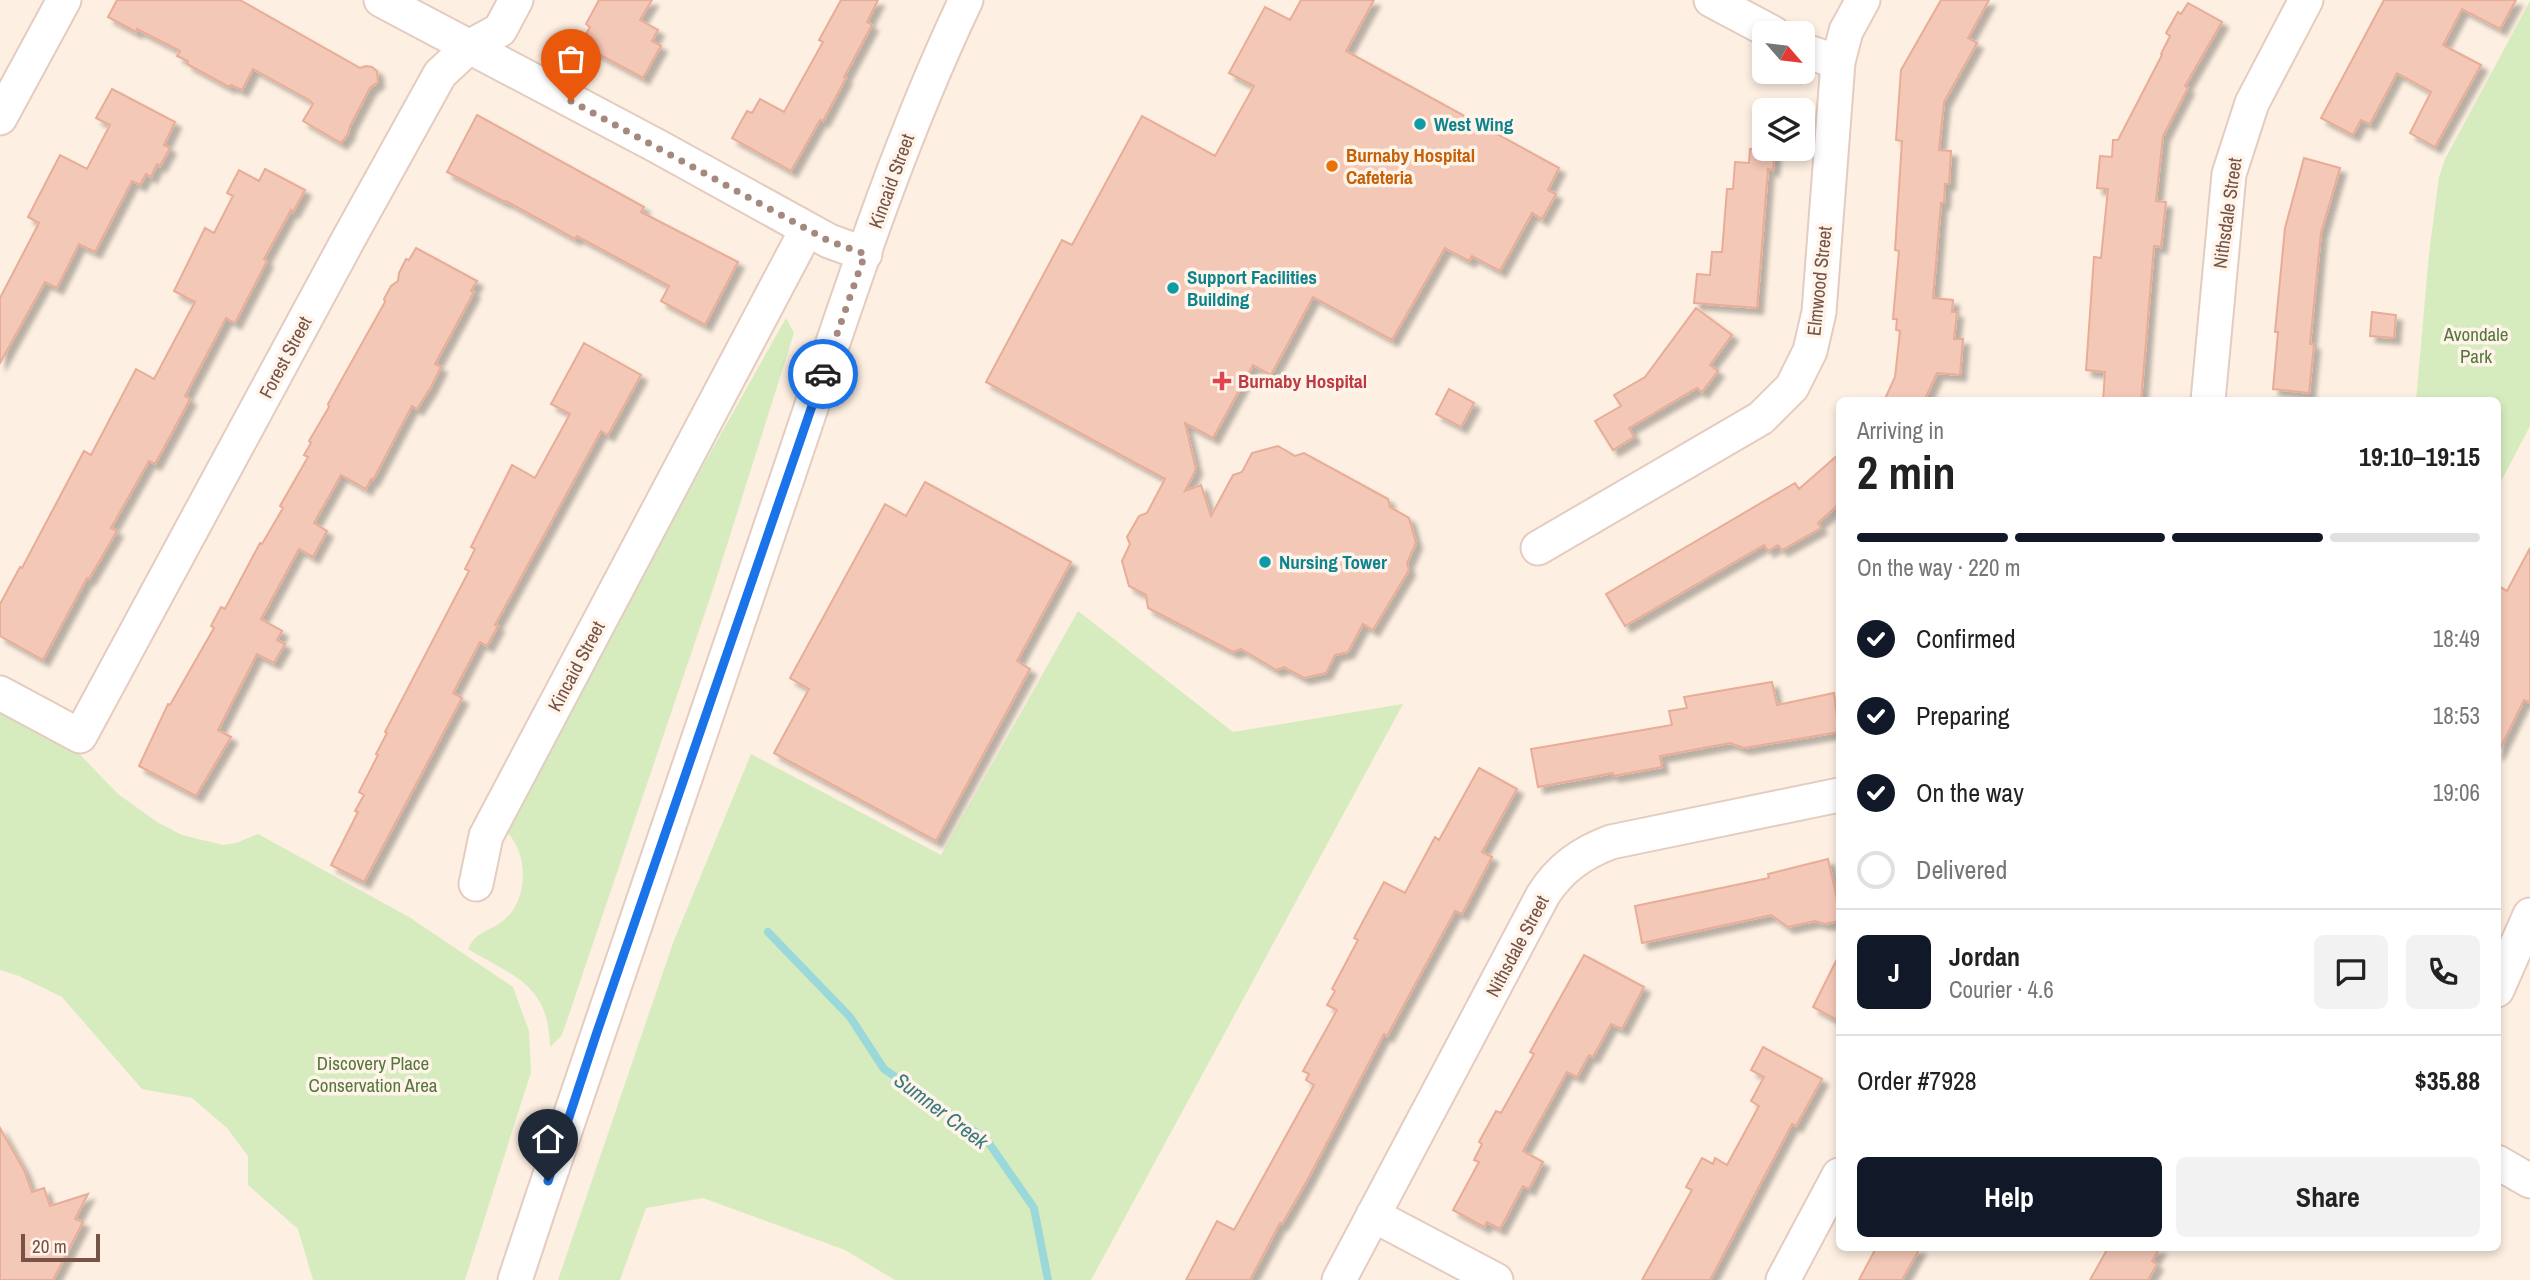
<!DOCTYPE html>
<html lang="en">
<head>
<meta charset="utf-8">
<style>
	body { margin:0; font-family:"Archivo Narrow",sans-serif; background:#f2f2f2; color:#222; height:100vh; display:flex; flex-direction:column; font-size:26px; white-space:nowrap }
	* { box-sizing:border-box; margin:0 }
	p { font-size:23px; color:#767676 }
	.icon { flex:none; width:38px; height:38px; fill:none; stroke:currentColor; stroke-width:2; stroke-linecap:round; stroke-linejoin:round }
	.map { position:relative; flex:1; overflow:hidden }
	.drawer { position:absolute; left:1836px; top:397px; width:665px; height:854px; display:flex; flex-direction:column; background:#fff; border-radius:10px; box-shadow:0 4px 10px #0003 }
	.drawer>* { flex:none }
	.needle { width:46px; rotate:118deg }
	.controls { position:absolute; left:1752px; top:21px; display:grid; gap:14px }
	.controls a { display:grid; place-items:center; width:63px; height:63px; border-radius:10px; background:#fff; box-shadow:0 4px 10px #0003; font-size:35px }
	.scale { position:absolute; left:21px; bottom:18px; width:79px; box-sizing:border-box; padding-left:7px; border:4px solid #765247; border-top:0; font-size:19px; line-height:24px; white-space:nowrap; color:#765247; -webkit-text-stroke:5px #fff4e9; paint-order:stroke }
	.pin { position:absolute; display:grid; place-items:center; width:60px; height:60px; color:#fff; margin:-72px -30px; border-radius:50% 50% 50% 0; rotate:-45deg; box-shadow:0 0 7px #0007 }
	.pin .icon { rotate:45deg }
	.courier { position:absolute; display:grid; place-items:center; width:70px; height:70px; margin:-35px; border:5px solid #1a73e8; border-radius:50%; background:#fff; color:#222; box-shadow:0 2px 9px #0007 }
	.summary em { font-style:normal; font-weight:700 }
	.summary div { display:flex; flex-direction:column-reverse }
	.summary { display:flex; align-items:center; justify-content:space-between; height:119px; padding:0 21px }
	h1 { font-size:46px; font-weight:700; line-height:52px }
	.bar { display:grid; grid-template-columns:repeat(4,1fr); gap:10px 7px; align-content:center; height:84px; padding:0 21px }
	.bar i { height:9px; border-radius:5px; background:#e0e0e0 }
	.bar .on { background:#111827 }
	.bar p { grid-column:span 4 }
	.line { display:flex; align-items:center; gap:18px; padding:0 21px; border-top:2px solid #e0e0e0 }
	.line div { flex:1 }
	.round { display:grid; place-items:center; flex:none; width:74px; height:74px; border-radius:10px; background:#f2f2f2 }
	ol { padding:0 21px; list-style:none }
	li { display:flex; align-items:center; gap:21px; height:77px }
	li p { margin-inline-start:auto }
	li .icon { padding:7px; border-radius:50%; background:#111827; color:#fff; stroke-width:4 }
	li:last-child { color:#767676 }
	li i { width:38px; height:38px; border:4px solid #e0e0e0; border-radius:50% }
	.action { display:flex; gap:14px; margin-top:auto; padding:14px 21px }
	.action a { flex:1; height:80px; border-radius:10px; background:#111827; color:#fff; font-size:28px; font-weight:700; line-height:80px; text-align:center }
	.action a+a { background:#f2f2f2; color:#222 }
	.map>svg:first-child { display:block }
	.green { fill:#d6ecbf }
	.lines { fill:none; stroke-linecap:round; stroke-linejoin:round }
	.stream { stroke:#9ad8da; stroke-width:8 }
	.building { fill:#f4c8b7; stroke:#e8ac97; stroke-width:2; filter:url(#shadow) }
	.minor-casing { stroke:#e4ccc0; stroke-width:37 }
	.minor { stroke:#fff; stroke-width:33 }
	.done { stroke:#a5897d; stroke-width:7; stroke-dasharray:0 12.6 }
	.route { stroke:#1a73e8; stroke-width:9 }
	.culture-dot { fill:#0f9aa8; stroke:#fff4e9; stroke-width:2.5 }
	.food-dot { fill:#e8710a; stroke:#fff4e9; stroke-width:2.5 }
	.health-dot { fill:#e0444e; stroke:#fff4e9; stroke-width:2.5 }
	.labels { text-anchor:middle; stroke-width:7; stroke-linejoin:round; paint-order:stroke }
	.culture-label { font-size:19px; font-weight:bold; fill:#0d838f; stroke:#fff4e9; text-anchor:start }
	.food-label { font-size:19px; font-weight:bold; fill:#c56008; stroke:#fff4e9; text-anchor:start }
	.street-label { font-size:19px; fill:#765247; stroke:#fff4e9 }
	.park-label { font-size:19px; fill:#54773c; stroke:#fff4e9 }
	.health-label { font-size:19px; font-weight:bold; fill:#be3a42; stroke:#fff4e9; text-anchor:start }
	.water-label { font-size:21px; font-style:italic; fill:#3a797d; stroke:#fff4e9 }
</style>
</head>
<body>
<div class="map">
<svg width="2530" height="1280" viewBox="0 0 2530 1280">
	<defs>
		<filter id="shadow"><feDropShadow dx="6" dy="6" stdDeviation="2" flood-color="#0004"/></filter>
	</defs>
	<rect width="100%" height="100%" fill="#fdefe1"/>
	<path class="green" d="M 2530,1 L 2530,426 L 2497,489 L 2497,401 L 2416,401 L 2429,254 L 2439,177 L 2445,159 Z
		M 786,318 L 794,333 L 714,586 L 562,1035 L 550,1047 C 549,985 515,977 468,949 C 478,929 489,933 505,919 C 531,897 528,844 500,827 Z
		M 1078,611 L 1233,732 L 1403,704 L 1091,1280 L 895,1280 L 845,1250 L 703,1198 L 646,1208 L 620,1280 L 558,1280 L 673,943 L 751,754 L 941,855 Z
		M 0,703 L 65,739 L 118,794 L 157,822 L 182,835 L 223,845 L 236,843 L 258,834 L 409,917 L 513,987 L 529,1031 L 531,1072 L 465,1280 L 313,1280 L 298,1229 L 248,1185 L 248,1156 L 227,1128 L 192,1098 L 142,1089 L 62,997 L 19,976 L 0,970 Z"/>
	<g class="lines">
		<path class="stream" d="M 768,932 L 850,1017 L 884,1069 L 986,1139 L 1034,1208 L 1048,1280"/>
	</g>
	<path class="building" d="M 117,0 L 240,0 L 360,68 L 366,66 L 372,67 L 377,71 L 378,82 L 370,88 L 350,126 L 348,134 L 341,143 L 303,121 L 313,104 L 309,100 L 253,69 L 242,90 L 231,85 L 229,87 L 187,64 L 188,61 L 177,56 L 180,51 L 137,29 L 136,32 L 108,17 Z
		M 599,0 L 652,0 L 640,20 L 658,30 L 652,41 L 661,46 L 643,78 L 580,44 L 590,27 L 586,24 Z
		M 841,0 L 878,0 L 867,22 L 872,25 L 844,77 L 846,78 L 823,121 L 820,120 L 791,171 L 732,138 L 747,111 L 752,113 L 760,99 L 784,112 L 823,42 L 819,40 Z
		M 1301,0 L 1374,0 L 1346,51 L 1559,168 L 1548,190 L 1556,194 L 1542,219 L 1532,213 L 1500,271 L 1472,256 L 1469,261 L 1445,248 L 1392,340 L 1313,297 L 1271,375 L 1253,365 L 1213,438 L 1185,423 L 1196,469 L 1185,491 L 1201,485 L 1211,516 L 1233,475 L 1242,472 L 1252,453 L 1278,446 L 1295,456 L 1304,453 L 1388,499 L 1390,507 L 1409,518 L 1416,543 L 1407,563 L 1409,570 L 1373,630 L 1363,624 L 1348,652 L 1335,655 L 1326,673 L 1304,678 L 1284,667 L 1276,670 L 1241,649 L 1233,652 L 1148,608 L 1146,595 L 1129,586 L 1122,561 L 1130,544 L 1127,537 L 1139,516 L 1147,513 L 1165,479 L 986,382 L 1062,240 L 1072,245 L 1142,116 L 1215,156 L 1254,86 L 1229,73 L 1265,7 L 1290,20 Z
		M 1941,0 L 1989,0 L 1968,38 L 1977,43 L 1944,102 L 1939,150 L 1951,151 L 1949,184 L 1945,184 L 1944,203 L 1941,203 L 1933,298 L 1953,300 L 1952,312 L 1957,312 L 1954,339 L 1963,339 L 1960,375 L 1937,373 L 1924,401 L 1884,401 L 1895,377 L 1900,331 L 1896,330 L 1897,319 L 1893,319 L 1899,251 L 1895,250 L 1902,141 L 1896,140 L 1901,70 Z
		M 2384,0 L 2516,0 L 2500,29 L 2462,9 L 2443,45 L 2481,65 L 2435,147 L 2410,133 L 2431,92 L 2397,73 L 2370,124 L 2361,120 L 2353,135 L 2321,118 Z
		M 2188,3 L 2222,22 L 2185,86 L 2188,88 L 2163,136 L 2156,201 L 2166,202 L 2161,247 L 2154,246 L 2141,401 L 2103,401 L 2105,372 L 2086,370 L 2094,257 L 2101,258 L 2108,189 L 2097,188 L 2100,156 L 2112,157 L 2113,140 L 2118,140 L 2162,55 L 2161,54 L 2170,36 L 2166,33 L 2178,12 L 2181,14 Z
		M 112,89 L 175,122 L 164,145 L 170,148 L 160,166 L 157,164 L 151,177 L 146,174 L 140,185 L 132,181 L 95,252 L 79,244 L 57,288 L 45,282 L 0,363 L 0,298 L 39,223 L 28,217 L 60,155 L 87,169 L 110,125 L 96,118 Z
		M 477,115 L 644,207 L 641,212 L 738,262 L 705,325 L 661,301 L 669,286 L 577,236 L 575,239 L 506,201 L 505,202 L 447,172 Z
		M 1750,149 L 1775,149 L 1773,170 L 1768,169 L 1757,308 L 1694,303 L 1697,274 L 1710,275 L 1712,252 L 1722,252 L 1727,189 L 1733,189 L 1735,162 L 1749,163 Z
		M 2304,158 L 2340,168 L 2321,233 L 2310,344 L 2314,344 L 2309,393 L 2273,389 L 2278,332 L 2275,332 L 2285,228 Z
		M 265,169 L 305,190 L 293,212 L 291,210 L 264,259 L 267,261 L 235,323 L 226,318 L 185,396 L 190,399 L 173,431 L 155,464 L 149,461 L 111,528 L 117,531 L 89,579 L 87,578 L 43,660 L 0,636 L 0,604 L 20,567 L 22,568 L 84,451 L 91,455 L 136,369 L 154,379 L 195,302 L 174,291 L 205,228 L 214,233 L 233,196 L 227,193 L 239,170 L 259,181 Z
		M 416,248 L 477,281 L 471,291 L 474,292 L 435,364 L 441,367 L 431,387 L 417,409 L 412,406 L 373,480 L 371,479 L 366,489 L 341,475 L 314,523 L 327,531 L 313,557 L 299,549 L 261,619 L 282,631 L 277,640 L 285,644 L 274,663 L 257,654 L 218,730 L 231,737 L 196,796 L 139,766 L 168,704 L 170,705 L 214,628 L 211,626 L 221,607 L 225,609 L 260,543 L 262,544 L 283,508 L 280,506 L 308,457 L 304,455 L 311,443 L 309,441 L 329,407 L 328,404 L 385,302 L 384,299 L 391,286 L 398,281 L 399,273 L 406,259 L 409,260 Z
		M 1696,308 L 1732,335 L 1710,365 L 1718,371 L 1702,392 L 1697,388 L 1629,428 L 1634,437 L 1613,450 L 1595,421 L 1621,406 L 1614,395 L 1645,377 Z
		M 2372,312 L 2396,315 L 2394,338 L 2370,336 Z
		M 584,343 L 641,375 L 608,435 L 601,431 L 495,625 L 498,626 L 487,646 L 480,642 L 453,693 L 462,698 L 364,882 L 331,865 L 358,812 L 355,811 L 364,795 L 359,792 L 378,755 L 376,754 L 387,733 L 385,732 L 469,571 L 465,569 L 475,549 L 471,547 L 512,465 L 535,478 L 570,414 L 551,404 Z
		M 1449,389 L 1474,403 L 1461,427 L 1436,414 Z
		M 1839,454 L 1839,504 L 1818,523 L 1821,528 L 1782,550 L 1778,545 L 1768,551 L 1764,545 L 1625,626 L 1606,594 L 1795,483 L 1799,489 Z
		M 925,482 L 1071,562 L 1017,661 L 1030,669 L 936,841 L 774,753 L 809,689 L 790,678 L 885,504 L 906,516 Z
		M 2530,548 L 2530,703 L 2524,700 L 2497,755 L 2497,585 L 2507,591 Z
		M 1772,682 L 1777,705 L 1834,693 L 1839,732 L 1744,748 L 1730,743 L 1660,756 L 1662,767 L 1613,776 L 1613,773 L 1538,787 L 1531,749 L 1672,725 L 1669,711 L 1687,708 L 1684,697 Z
		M 1479,768 L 1517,789 L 1482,852 L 1492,857 L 1462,914 L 1455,911 L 1387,1036 L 1384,1034 L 1308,1179 L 1282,1224 L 1280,1223 L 1250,1280 L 1186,1280 L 1217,1221 L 1234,1230 L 1314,1085 L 1306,1080 L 1309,1074 L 1303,1071 L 1337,1010 L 1327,1005 L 1335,991 L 1332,989 L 1358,940 L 1354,938 L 1384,882 L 1405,893 L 1435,837 L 1439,840 Z
		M 1828,859 L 1839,908 L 1839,921 L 1825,924 L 1815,921 L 1788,927 L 1771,915 L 1642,943 L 1635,906 L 1769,878 L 1768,874 Z
		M 1584,955 L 1644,987 L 1622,1029 L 1611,1024 L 1593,1057 L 1589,1055 L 1577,1077 L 1567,1072 L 1523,1151 L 1543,1162 L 1529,1189 L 1523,1186 L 1500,1229 L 1487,1222 L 1484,1227 L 1453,1210 L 1479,1162 L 1474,1160 L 1482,1144 L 1479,1142 L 1496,1111 L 1501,1113 L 1534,1054 L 1530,1052 Z
		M 1839,955 L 1839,1021 L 1813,1007 Z
		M 1763,1047 L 1822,1079 L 1796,1126 L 1792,1124 L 1710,1280 L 1642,1280 L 1692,1190 L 1686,1187 L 1702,1158 L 1713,1164 L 1715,1158 L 1727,1165 L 1759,1106 L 1751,1101 L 1764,1077 L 1751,1070 Z
		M 0,1128 L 24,1170 L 32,1192 L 44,1188 L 50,1206 L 88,1194 L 75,1219 L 83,1222 L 53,1280 L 0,1280 Z
		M 1876,1248 L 1920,1248 L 1902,1280 L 1859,1280 Z
		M 2108,1248 L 2160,1248 L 2152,1261 L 2157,1264 L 2148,1280 L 2090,1280 Z"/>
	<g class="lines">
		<defs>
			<path id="minor" d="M 381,0 L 657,146 L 829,241 L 865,254
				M 1711,0 L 1773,33
				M 1802,50 L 1838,62
				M 0,118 L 64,0
				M 2208,401 L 2229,174 L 2252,103 L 2306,0
				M 1538,548 L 1761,418 L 1792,387 L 1810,351 L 1819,312 L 1838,62 L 1846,31 L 1863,0
				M 0,693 L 80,736 L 348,240 L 440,74 L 469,47 L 500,30 L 516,0
				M 476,884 L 486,836 L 807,229
				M 2497,990 L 2530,915
				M 2497,1162 L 2530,1181
				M 1373,1215 L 1496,1280
				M 515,1280 C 600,1023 688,767 776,511 C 835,340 888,164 966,0
				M 1339,1280 L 1543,895 C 1560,868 1582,853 1611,842 L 1839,795
				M 1783,1280 L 1839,1175"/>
		</defs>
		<use href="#minor" class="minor-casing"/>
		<use href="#minor" class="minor"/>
	</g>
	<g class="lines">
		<path class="done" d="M 571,101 L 829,241 L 865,254 L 823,374"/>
		<path class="route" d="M 548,1181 L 597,1032 L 823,374"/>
	</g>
	<g class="culture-dot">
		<circle cx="1420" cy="124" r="7"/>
		<circle cx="1173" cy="288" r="7"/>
		<circle cx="1265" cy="562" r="7"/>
	</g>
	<circle class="food-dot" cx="1332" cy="166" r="7"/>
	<path class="health-dot" d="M1218.5 370.5h7v7h7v7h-7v7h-7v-7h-7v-7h7z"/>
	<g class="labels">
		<g class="culture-label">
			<text x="1434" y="131">West Wing</text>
			<text x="1187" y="284">Support Facilities<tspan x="1187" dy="22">Building</tspan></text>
			<text x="1279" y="569">Nursing Tower</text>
		</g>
		<g class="food-label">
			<text x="1346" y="162">Burnaby Hospital<tspan x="1346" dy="22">Cafeteria</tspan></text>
		</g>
		<g class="street-label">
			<text transform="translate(891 181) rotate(-70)" y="7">Kincaid Street</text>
			<text transform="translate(2227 213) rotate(-82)" y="7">Nithsdale Street</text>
			<text transform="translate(1819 281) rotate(-84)" y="7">Elmwood Street</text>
			<text transform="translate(285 357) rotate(-62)" y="7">Forest Street</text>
			<text transform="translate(576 666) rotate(-62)" y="7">Kincaid Street</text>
			<text transform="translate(1517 946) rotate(-62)" y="7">Nithsdale Street</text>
		</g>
		<g class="park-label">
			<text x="2476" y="341">Avondale<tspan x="2476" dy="22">Park</tspan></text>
			<text x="373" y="1070">Discovery Place<tspan x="373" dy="22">Conservation Area</tspan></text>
		</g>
		<g class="health-label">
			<text x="1238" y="388">Burnaby Hospital</text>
		</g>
		<g class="water-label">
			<text transform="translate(941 1111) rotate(37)" y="7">Sumner Creek</text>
		</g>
	</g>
</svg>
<div class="controls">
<a><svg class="needle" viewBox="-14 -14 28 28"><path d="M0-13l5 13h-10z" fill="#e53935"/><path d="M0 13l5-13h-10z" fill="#767676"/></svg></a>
<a><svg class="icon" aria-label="layers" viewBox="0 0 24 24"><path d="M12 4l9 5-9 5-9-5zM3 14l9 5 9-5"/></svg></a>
</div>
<div class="scale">20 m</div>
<div class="pin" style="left:571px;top:101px;background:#ea580c"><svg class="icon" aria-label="bag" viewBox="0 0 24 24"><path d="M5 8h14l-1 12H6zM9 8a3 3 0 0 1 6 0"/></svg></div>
<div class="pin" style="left:548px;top:1181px;background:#1f2937"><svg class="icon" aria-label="home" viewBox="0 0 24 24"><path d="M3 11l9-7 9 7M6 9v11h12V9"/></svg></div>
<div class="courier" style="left:823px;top:374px"><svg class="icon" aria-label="car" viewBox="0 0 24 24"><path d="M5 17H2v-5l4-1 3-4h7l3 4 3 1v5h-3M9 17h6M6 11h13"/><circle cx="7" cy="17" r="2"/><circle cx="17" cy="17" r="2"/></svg></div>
<section class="drawer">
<div class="summary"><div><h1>2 min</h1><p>Arriving in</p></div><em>19:10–19:15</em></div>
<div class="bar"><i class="on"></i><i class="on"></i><i class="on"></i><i></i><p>On the way · 220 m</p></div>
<ol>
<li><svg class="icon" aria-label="check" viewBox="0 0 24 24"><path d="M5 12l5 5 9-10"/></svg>Confirmed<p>18:49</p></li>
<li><svg class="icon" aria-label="check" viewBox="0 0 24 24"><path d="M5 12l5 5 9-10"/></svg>Preparing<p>18:53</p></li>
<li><svg class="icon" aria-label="check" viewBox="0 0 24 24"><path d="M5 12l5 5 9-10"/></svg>On the way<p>19:06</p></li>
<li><i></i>Delivered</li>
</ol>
<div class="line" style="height:126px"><b class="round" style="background:#111827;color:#fff">J</b><div><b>Jordan</b><p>Courier · 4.6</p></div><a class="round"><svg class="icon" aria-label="chat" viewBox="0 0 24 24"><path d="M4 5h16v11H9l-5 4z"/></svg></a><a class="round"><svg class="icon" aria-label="phone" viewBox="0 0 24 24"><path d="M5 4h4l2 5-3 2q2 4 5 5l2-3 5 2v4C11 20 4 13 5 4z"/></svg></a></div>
<div class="line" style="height:91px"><div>Order #7928</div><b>$35.88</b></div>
<div class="action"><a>Help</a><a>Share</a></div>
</section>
</div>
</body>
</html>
